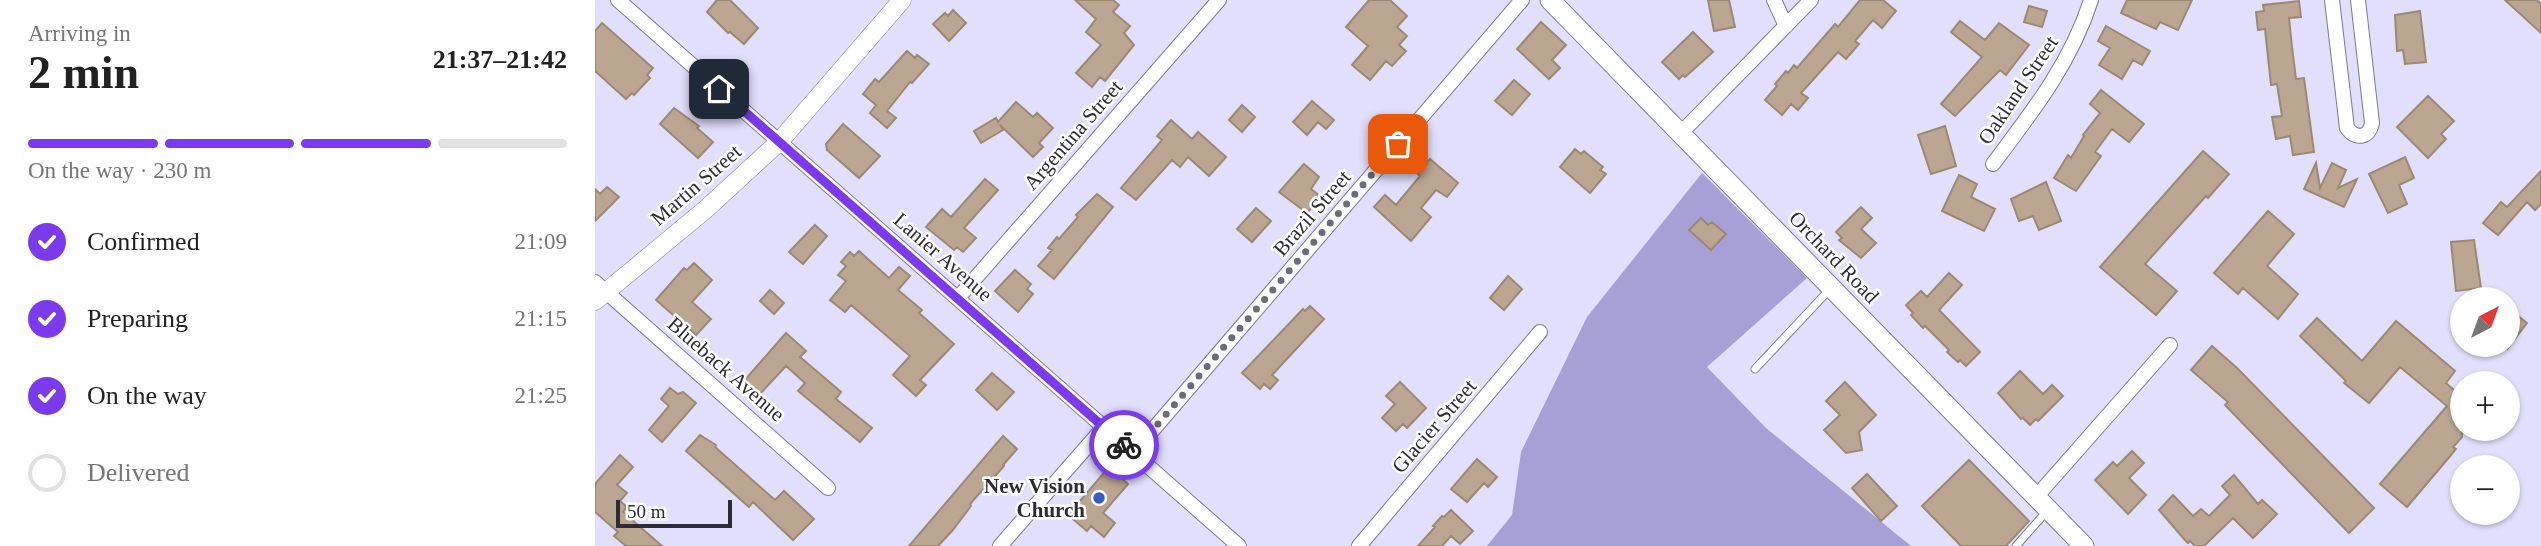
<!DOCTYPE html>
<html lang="en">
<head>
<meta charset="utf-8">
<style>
	body { margin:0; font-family:Georgia,serif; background:#f6f6f6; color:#222; height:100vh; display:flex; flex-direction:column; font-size:26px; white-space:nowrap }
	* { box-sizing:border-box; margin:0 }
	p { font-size:23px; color:#767676 }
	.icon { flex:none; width:38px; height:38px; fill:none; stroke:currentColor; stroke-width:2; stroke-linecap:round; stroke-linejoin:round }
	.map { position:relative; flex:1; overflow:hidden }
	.details { display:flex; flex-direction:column; background:#fff; width:595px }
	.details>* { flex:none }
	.needle { width:46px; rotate:41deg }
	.buttons { position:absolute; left:1855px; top:287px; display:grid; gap:14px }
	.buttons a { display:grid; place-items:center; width:70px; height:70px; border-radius:50%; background:#fff; box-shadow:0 2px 5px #0004; font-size:35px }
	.scale { position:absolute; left:21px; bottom:18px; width:116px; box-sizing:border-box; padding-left:7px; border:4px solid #2d2c36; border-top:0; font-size:19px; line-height:24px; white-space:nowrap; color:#2d2c36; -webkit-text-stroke:5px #fff; paint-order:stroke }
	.pin { position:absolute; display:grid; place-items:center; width:60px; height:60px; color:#fff; margin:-30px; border-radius:14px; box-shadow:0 4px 10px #0006 }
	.courier { position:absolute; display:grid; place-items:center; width:70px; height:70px; margin:-35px; border:5px solid #7c3aed; border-radius:50%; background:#fff; color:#222; box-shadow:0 2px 9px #0007 }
	.summary em { font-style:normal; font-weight:600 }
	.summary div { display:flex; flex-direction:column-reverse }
	.summary { display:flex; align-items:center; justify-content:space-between; height:119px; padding:0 28px }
	h1 { font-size:46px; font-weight:600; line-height:52px }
	.bar { display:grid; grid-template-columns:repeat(4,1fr); gap:10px 7px; align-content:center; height:84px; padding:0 28px }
	.bar i { height:9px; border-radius:5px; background:#e0e0e0 }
	.bar .selected { background:#7c3aed }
	.bar p { grid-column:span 4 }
	ol { padding:0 28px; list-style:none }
	li { display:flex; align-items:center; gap:21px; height:77px }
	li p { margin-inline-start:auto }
	li .icon { padding:7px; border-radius:50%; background:#7c3aed; color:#fff; stroke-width:4 }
	li:last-child { color:#767676 }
	li i { width:38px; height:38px; border:4px solid #e0e0e0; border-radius:50% }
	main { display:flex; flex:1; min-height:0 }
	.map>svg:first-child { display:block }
	.forest { fill:#a7a0d7 }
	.building { fill:#bba791; stroke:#9c8973; stroke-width:2 }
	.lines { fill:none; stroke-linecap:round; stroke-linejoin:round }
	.service-casing { stroke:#7d7b94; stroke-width:9 }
	.minor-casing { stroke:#7d7b94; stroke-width:16 }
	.tertiary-casing { stroke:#7d7b94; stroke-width:19 }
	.secondary-casing { stroke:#7d7b94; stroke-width:21 }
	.service { stroke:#fff; stroke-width:7 }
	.minor { stroke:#fff; stroke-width:14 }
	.tertiary { stroke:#fff; stroke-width:18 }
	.secondary { stroke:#fff; stroke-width:19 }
	.done { stroke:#6c6b7b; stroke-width:7; stroke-dasharray:0 12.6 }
	.route { stroke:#7c3aed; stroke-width:9 }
	.poi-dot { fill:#355bcb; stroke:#fff; stroke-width:2.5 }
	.labels { text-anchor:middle; stroke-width:5; stroke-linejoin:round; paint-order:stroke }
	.street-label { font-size:21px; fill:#2d2c36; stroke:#fff }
	.poi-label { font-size:21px; font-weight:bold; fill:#2d2c36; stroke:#fff; text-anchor:end }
</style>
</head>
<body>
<main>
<section class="details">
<div class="summary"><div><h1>2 min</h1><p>Arriving in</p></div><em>21:37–21:42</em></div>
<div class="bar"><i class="selected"></i><i class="selected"></i><i class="selected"></i><i></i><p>On the way · 230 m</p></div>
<ol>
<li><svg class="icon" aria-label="check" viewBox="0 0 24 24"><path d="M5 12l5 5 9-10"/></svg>Confirmed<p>21:09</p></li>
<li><svg class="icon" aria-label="check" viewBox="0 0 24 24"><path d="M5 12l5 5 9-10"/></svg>Preparing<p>21:15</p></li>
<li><svg class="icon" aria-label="check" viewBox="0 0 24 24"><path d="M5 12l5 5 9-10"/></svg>On the way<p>21:25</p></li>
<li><i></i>Delivered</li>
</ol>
</section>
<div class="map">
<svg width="1946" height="546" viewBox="0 0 1946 546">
	<rect width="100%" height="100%" fill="#e2dffc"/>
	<path class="forest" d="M 1107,173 L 1212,278 L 1112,367 L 1171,428 L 1316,546 L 892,546 L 917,515 L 926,452 L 992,317 Z"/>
	<path class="building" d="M 122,0 L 135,0 L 163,28 L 149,44 L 135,32 L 133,33 L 112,12 Z
		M 480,0 L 518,0 L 524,5 L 518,12 L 535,26 L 529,33 L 539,45 L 510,81 L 505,77 L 497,87 L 481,73 L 506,45 L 491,32 L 501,19 Z
		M 774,0 L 795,0 L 812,16 L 802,27 L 812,36 L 804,45 L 811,51 L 797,66 L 791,61 L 775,80 L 757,65 L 773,46 L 751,27 Z
		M 1113,0 L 1134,0 L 1140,27 L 1119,31 Z
		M 1265,0 L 1288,0 L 1301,11 L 1287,28 L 1278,20 L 1260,41 L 1264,44 L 1251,59 L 1243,52 L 1206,93 L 1213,98 L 1203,110 L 1196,104 L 1187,115 L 1170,100 L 1182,86 L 1180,84 L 1191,71 L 1193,73 L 1199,65 L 1202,68 L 1240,24 L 1243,27 Z
		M 1532,0 L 1597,0 L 1583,30 L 1565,22 L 1561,29 L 1526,13 Z
		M 1910,0 L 1942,0 L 1946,4 L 1946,33 Z
		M 1704,1 L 1706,17 L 1694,18 L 1697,47 L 1701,79 L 1709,78 L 1719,152 L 1698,155 L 1695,136 L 1681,139 L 1677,117 L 1687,116 L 1682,84 L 1676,85 L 1670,29 L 1663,30 L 1661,12 L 1669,11 L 1668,5 Z
		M 1434,6 L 1452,11 L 1447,27 L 1429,22 Z
		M 358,10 L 371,23 L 354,41 L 338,24 L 350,13 L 353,16 Z
		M 1825,11 L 1831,62 L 1810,64 L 1808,50 L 1802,51 L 1800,15 Z
		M 1365,21 L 1390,40 L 1404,23 L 1434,45 L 1411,75 L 1405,70 L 1360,116 L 1346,104 L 1387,57 L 1356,32 Z
		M 946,22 L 971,45 L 957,60 L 965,68 L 954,79 L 922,49 Z
		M 7,23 L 58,68 L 52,75 L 55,78 L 39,95 L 37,93 L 31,99 L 0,71 L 0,31 Z
		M 1511,26 L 1555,51 L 1547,65 L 1538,60 L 1527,79 L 1504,65 L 1515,48 L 1503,41 Z
		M 1098,32 L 1118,52 L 1090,77 L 1088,75 L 1084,79 L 1067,62 Z
		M 312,51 L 320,58 L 322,55 L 334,64 L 317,83 L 315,82 L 292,111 L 301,118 L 292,128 L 275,113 L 281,105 L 268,94 L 280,79 L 284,82 Z
		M 919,80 L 935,94 L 917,115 L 900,101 Z
		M 1506,90 L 1549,124 L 1534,142 L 1517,129 L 1500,152 L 1506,156 L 1481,191 L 1459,178 L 1473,155 L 1476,158 L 1489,136 L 1488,135 L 1505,113 L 1495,104 Z
		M 1833,96 L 1859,121 L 1846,134 L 1851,139 L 1833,158 L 1802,127 Z
		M 717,101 L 739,120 L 731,129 L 723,122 L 712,135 L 698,122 Z
		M 421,102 L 438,117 L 442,113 L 458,128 L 444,143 L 448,147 L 438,157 L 405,125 L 408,130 L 386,143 L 379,131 L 401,118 L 403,122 Z
		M 647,105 L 660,117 L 647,132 L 634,120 Z
		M 79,108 L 104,126 L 102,128 L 118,142 L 103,158 L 65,124 Z
		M 576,120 L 597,139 L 603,132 L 631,157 L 614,176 L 593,157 L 585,167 L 577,160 L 541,200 L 526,188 L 567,140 L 562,136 Z
		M 248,124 L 285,156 L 264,178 L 232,150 L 231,144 Z
		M 1350,126 L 1361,166 L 1336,174 L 1323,135 Z
		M 980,149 L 986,154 L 989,151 L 1008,167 L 1005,170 L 1011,174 L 995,193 L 965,167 Z
		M 1608,151 L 1634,174 L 1613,198 L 1611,196 L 1550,264 L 1582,291 L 1561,315 L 1505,267 Z
		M 1810,157 L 1819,178 L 1804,185 L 1812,204 L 1793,213 L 1774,174 Z
		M 835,159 L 863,183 L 852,197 L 841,190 L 826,208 L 836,217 L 816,241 L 779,207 L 790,195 L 801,205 L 825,176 L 822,173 Z
		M 1721,163 L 1725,188 L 1737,163 L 1751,170 L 1743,188 L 1762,179 L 1749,207 L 1709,189 Z
		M 709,164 L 724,177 L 716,189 L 726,197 L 712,213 L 684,192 Z
		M 1946,171 L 1946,204 L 1940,210 L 1932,202 L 1903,235 L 1888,223 L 1906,202 L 1912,207 Z
		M 1364,175 L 1382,184 L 1376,197 L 1400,209 L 1389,231 L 1347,211 Z
		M 390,179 L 403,190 L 369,228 L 381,238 L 368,252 L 362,247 L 359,250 L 331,227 L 347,209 L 356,217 Z
		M 1451,182 L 1466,221 L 1444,230 L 1438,216 L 1424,221 L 1416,199 Z
		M 12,187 L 24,197 L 0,221 L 0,189 L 5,194 Z
		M 502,194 L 518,207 L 459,279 L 443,266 L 457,250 L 453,248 L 462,237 L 464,239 L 483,217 L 481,215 Z
		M 1266,207 L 1277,218 L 1266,229 L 1281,243 L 1266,258 L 1244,240 L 1247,238 L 1241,232 Z
		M 661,208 L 676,221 L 657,242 L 642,229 Z
		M 1673,211 L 1699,234 L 1672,266 L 1703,294 L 1683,319 L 1648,288 L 1643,294 L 1619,273 Z
		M 1106,218 L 1113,225 L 1117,222 L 1131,234 L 1116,250 L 1094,230 Z
		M 220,225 L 232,236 L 208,264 L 194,252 Z
		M 1879,240 L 1886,288 L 1861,291 L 1856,242 Z
		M 264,251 L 294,278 L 304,267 L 315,276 L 303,290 L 327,310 L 324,313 L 359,344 L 325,380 L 331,385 L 321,396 L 298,375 L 315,356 L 256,305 L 250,312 L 235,300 L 251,281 L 243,275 L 251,266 L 246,262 L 255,252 L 259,256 Z
		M 99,263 L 117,280 L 97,302 L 116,319 L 101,335 L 61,300 L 89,268 L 92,270 Z
		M 420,270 L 436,284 L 432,289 L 438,294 L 423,312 L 400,291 Z
		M 1354,273 L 1367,285 L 1344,310 L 1385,352 L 1371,366 L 1365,360 L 1363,362 L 1352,352 L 1354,350 L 1330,326 L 1328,328 L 1316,315 L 1318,313 L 1311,305 L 1326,291 L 1332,297 Z
		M 913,276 L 927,289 L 909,310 L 895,298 Z
		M 175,290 L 189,303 L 179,314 L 165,301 Z
		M 715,306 L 729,319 L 677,375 L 683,380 L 675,389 L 669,384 L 665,389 L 647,373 L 708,309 L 710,311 Z
		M 1913,308 L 1932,323 L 1913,348 Z
		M 1722,318 L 1767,361 L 1801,321 L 1860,371 L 1851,383 L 1867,397 L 1867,437 L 1858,447 L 1861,449 L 1856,455 L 1812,507 L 1785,484 L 1852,406 L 1805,367 L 1774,403 L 1749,383 L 1751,381 L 1705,336 Z
		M 191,333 L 211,351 L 205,357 L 246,392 L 241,399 L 277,428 L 265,442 L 203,391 L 210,383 L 191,366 L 164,395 L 149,381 Z
		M 1617,346 L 1642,368 L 1779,508 L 1754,533 L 1630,405 L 1633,402 L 1596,370 Z
		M 1425,371 L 1448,394 L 1457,385 L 1468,396 L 1443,421 L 1441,419 L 1435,425 L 1428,418 L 1426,419 L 1403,393 Z
		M 397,373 L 419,392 L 402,410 L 381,390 Z
		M 805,382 L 831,408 L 812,428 L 808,424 L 801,431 L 787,418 L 800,404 L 791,396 Z
		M 1250,382 L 1281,415 L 1264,432 L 1267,450 L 1251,453 L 1229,430 L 1245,415 L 1231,401 Z
		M 75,388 L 83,394 L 88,392 L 101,403 L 67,442 L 54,430 L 74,406 L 66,399 Z
		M 105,435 L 121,445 L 120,447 L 180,500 L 189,491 L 219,519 L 198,540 L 158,502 L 154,507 L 91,451 Z
		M 408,436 L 422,449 L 408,465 L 409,466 L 375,504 L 376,506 L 357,531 L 343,546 L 314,546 Z
		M 1537,451 L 1549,463 L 1534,478 L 1551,495 L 1533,514 L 1500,480 L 1518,462 L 1522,466 Z
		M 25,455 L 38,467 L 22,485 L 32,493 L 25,501 L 32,507 L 28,512 L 67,546 L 31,546 L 19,536 L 23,532 L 0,512 L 0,484 Z
		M 882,459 L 902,477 L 893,487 L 889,483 L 872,502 L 856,489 Z
		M 1374,460 L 1434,521 L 1411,546 L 1366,546 L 1327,506 Z
		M 514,467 L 533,484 L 508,513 L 520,523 L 509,537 L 496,526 L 492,531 L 473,515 Z
		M 1272,474 L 1302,506 L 1286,521 L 1257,488 Z
		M 1639,475 L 1663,504 L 1667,500 L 1682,514 L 1658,538 L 1638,518 L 1609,546 L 1600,546 L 1595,541 L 1593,543 L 1589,539 L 1564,510 L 1578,495 L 1598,516 L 1606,509 L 1614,516 L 1635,495 L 1627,486 Z
		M 856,510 L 878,531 L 865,544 L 856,536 L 847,546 L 823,546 L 840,527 L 838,526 L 847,516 L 849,517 Z"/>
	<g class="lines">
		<defs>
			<path id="service" d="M 1160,369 L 1236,288
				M 1421,546 L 1453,510"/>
			<path id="minor" d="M 23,0 L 644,546
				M 1179,0 L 1191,26
				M 1737,0 L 1752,128 C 1761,140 1774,138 1777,123 L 1763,0
				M 1086,133 L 1216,0
				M 1398,164 C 1437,112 1476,63 1496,0
				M 0,282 L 233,488
				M 363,298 L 624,0
				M 538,453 L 927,0
				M 1441,497 L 1575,345
				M 405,546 L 509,427
				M 764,546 L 945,332"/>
			<path id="tertiary" d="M 0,301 L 111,209 L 184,142 L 307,0"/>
			<path id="secondary" d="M 955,0 L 1489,546"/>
		</defs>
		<use href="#service" class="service-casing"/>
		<use href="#minor" class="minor-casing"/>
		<use href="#tertiary" class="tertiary-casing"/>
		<use href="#secondary" class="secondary-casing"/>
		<use href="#service" class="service"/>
		<use href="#minor" class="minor"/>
		<use href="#tertiary" class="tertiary"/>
		<use href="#secondary" class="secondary"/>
	</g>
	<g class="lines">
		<path class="done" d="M 529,445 L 538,453 L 803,144"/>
		<path class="route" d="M 124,89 L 529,445"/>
	</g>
	<circle class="poi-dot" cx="504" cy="498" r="7"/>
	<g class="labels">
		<g class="street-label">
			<text transform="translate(1423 90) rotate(-56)" y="7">Oakland Street</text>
			<text transform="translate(478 135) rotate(-49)" y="7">Argentina Street</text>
			<text transform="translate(101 185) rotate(-41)" y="7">Martin Street</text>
			<text transform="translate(717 213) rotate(-49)" y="7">Brazil Street</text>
			<text transform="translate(348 257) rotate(41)" y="7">Lanier Avenue</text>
			<text transform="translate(1239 257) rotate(46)" y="7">Orchard Road</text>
			<text transform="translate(131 369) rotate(41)" y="7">Blueback Avenue</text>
			<text transform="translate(839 426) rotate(-49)" y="7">Glacier Street</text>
		</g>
		<g class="poi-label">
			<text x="490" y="493">New Vision<tspan x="490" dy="24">Church</tspan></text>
		</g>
	</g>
</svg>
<div class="buttons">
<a><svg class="needle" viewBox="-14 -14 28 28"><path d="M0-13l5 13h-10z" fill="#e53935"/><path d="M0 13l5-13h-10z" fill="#767676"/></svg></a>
<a>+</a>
<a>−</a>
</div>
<div class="scale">50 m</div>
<div class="pin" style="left:803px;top:144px;background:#ea580c"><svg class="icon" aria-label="bag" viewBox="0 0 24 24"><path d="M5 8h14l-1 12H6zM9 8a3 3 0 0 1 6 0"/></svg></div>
<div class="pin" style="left:124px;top:89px;background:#1f2937"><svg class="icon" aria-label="home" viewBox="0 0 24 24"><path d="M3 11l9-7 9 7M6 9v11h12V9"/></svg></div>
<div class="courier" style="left:529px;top:445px"><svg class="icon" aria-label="bike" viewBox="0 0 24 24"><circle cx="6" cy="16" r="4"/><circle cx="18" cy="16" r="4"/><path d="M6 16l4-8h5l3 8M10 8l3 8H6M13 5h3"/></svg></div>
</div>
</main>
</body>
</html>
